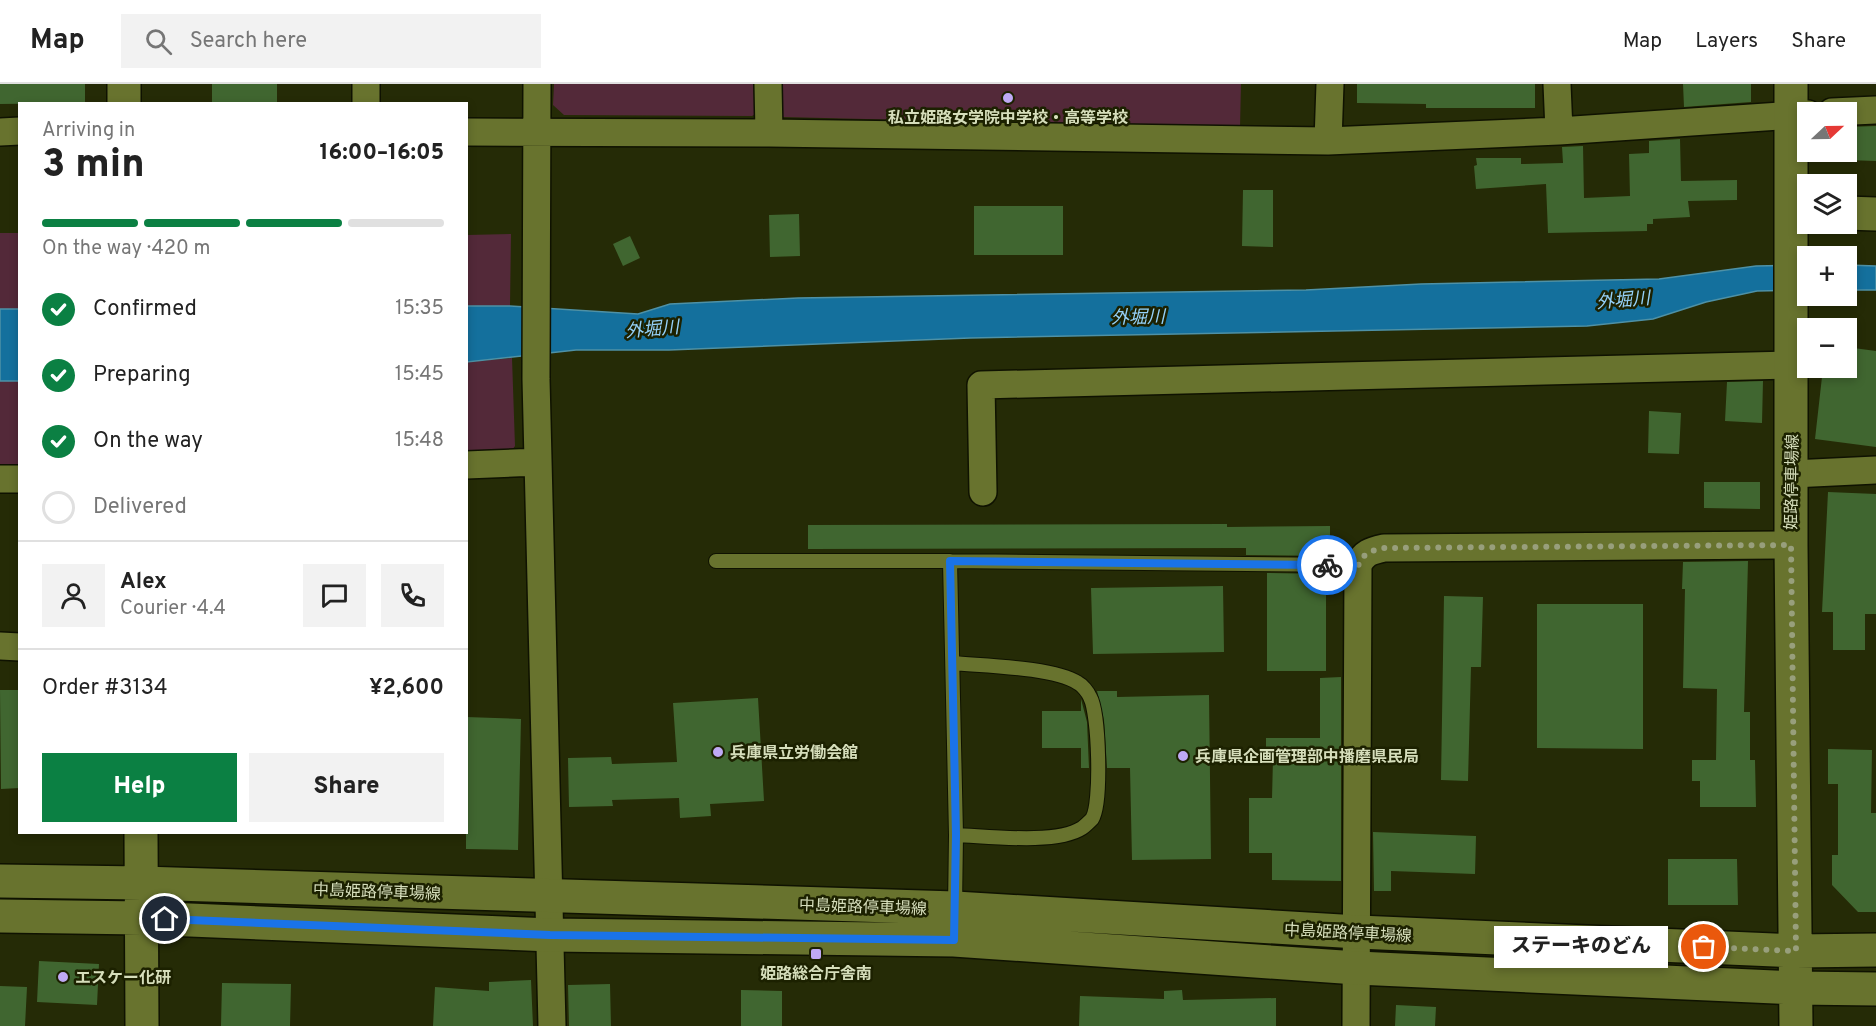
<!DOCTYPE html>
<html lang="en">
<head>
<meta charset="utf-8">
<style>
	body { margin:0; font-family:Overpass,"Noto Sans JP",sans-serif; background:#f2f2f2; color:#222; height:100vh; display:flex; flex-direction:column; font-size:22px; white-space:nowrap }
	* { box-sizing:border-box; margin:0 }
	p { font-size:20px; color:#767676 }
	.icon { flex:none; width:33px; height:33px; fill:none; stroke:currentColor; stroke-width:2; stroke-linecap:round; stroke-linejoin:round }
	.map { position:relative; flex:1; overflow:hidden }
	.drawer { position:absolute; left:18px; top:18px; width:450px; height:732px; display:flex; flex-direction:column; background:#fff; border-radius:0px; box-shadow:0 3px 9px #0003 }
	.drawer>* { flex:none }
	.needle { width:39px; rotate:68deg }
	.fabs { position:absolute; left:1797px; top:18px; display:grid; gap:12px }
	.fabs a { display:grid; place-items:center; width:60px; height:60px; border-radius:0px; background:#fff; box-shadow:0 3px 9px #0003; font-size:30px }
	.pin { position:absolute; display:grid; place-items:center; width:51px; height:51px; color:#fff; margin:-26px; border:3px solid #fff; border-radius:50%; box-shadow:0 2px 6px #0007 }
	.courier { position:absolute; display:grid; place-items:center; width:60px; height:60px; margin:-30px; border:4px solid #1a73e8; border-radius:50%; background:#fff; color:#222; box-shadow:0 2px 8px #0007 }
	.bubble { position:absolute; height:42px; border-radius:0px; background:#fff; box-shadow:0 3px 9px #0003; font-size:20px; font-weight:800; line-height:42px; text-align:center }
	.overview em { font-style:normal; font-weight:800 }
	.overview div { display:flex; flex-direction:column-reverse }
	.overview { display:flex; align-items:center; justify-content:space-between; height:102px; padding:0 24px }
	h1 { font-size:39px; font-weight:800; line-height:45px }
	.bar { display:grid; grid-template-columns:repeat(4,1fr); gap:9px 6px; align-content:center; height:72px; padding:0 24px }
	.bar i { height:8px; border-radius:4px; background:#e0e0e0 }
	.bar .on { background:#0b8043 }
	.bar p { grid-column:span 4 }
	.line { display:flex; align-items:center; gap:15px; padding:0 24px; border-top:2px solid #e0e0e0 }
	.line div { flex:1 }
	.round { display:grid; place-items:center; flex:none; width:63px; height:63px; border-radius:0px; background:#f2f2f2 }
	ol { padding:0 24px; list-style:none }
	li { display:flex; align-items:center; gap:18px; height:66px }
	li p { margin-inline-start:auto }
	li .icon { padding:6px; border-radius:50%; background:#0b8043; color:#fff; stroke-width:4 }
	li:last-child { color:#767676 }
	li i { width:33px; height:33px; border:3px solid #e0e0e0; border-radius:50% }
	.action { display:flex; gap:12px; margin-top:auto; padding:12px 24px }
	.action a { flex:1; height:69px; border-radius:0px; background:#0b8043; color:#fff; font-size:24px; font-weight:800; line-height:69px; text-align:center }
	.action a+a { background:#f2f2f2; color:#222 }
	header { display:flex; align-items:center; gap:36px; box-sizing:border-box; height:84px; padding:0 30px; background:#fff; border-bottom:2px solid #e0e0e0 }
	header strong { font-size:28px }
	nav { display:flex; gap:33px; margin-inline-start:auto; font-size:21px }
	.search { width:420px; height:54px; background:#f2f2f2; display:flex; align-items:center; gap:15px; box-sizing:border-box; padding:0 21px; border-radius:0px; color:#767676; font-size:22px }
	.map>svg:first-child { display:block }
	.green { fill:#532939 }
	.water { fill:#14709d; stroke:#4e91a6; stroke-width:1.5 }
	.building { fill:#406630 }
	.lines { fill:none; stroke-linecap:round; stroke-linejoin:round }
	.lane-casing { stroke:#0f1201; stroke-width:16 }
	.street-casing { stroke:#0f1201; stroke-width:30 }
	.secondary-casing { stroke:#0f1201; stroke-width:36 }
	.lane { stroke:#68732e; stroke-width:14 }
	.street { stroke:#68732e; stroke-width:27 }
	.secondary { stroke:#68732e; stroke-width:33 }
	.done { stroke:#989f7c; stroke-width:6; stroke-dasharray:0 10.8 }
	.route { stroke:#1a73e8; stroke-width:8 }
	.poi-dot { fill:#bfa9f4; stroke:#1c2100; stroke-width:2 }
	.labels { text-anchor:middle; stroke-width:5; stroke-linejoin:round; paint-order:stroke }
	.poi-label { font-size:16px; font-weight:bold; fill:#d6debb; stroke:#1c2100; text-anchor:start }
	.street-label { font-size:16px; fill:#d6debb; stroke:#1c2100 }
	.water-label { font-size:18px; font-style:italic; fill:#95d1f8; stroke:#1c2100 }
</style>
</head>
<body>
<header>
<strong>Map</strong>
<div class="search"><svg class="icon" aria-label="search" viewBox="0 0 24 24"><circle cx="10" cy="10" r="6"/><path d="M15 15l6 6"/></svg>Search here</div>
<nav><a>Map</a><a>Layers</a><a>Share</a></nav>
</header>
<div class="map">
<svg width="1876" height="942" viewBox="0 0 1876 942">
	<rect width="100%" height="100%" fill="#252b06"/>
	<path class="green" d="M 554,0 L 759,0 L 759,28 L 752,32 L 564,31 L 553,21 Z
		M 775,0 L 1241,0 L 1240,44 L 783,33 L 775,28 Z
		M 0,149 L 19,149 L 19,225 L 0,225 Z
		M 511,150 L 510,222 L 467,222 L 467,151 Z
		M 512,274 L 515,362 L 509,370 L 467,371 L 466,278 Z
		M 0,297 L 19,297 L 19,380 L 0,380 Z"/>
	<path class="water" d="M 1807,181 L 1807,206 L 1757,207 L 1706,218 L 1653,235 L 1587,242 L 970,254 L 669,266 L 576,266 L 467,278 L 467,222 L 510,222 L 638,230 L 670,220 L 798,214 L 1306,206 L 1421,200 L 1659,195 L 1756,182 Z
		M 1847,181 L 1876,182 L 1876,206 L 1847,206 Z
		M 0,225 L 19,225 L 19,297 L 0,297 Z"/>
	<path class="building" d="M 0,0 L 85,0 L 85,19 L 0,20 Z
		M 212,0 L 277,0 L 277,20 L 212,20 Z
		M 1357,0 L 1535,0 L 1535,24 L 1426,24 L 1426,20 L 1357,19 Z
		M 1683,0 L 1751,0 L 1751,18 L 1684,23 Z
		M 1876,42 L 1876,77 L 1846,76 L 1846,43 Z
		M 1680,55 L 1681,97 L 1737,96 L 1737,116 L 1688,117 L 1690,133 L 1653,135 L 1653,140 L 1647,140 L 1647,147 L 1548,149 L 1546,100 L 1476,105 L 1474,82 L 1477,81 L 1476,74 L 1521,74 L 1521,80 L 1563,79 L 1562,63 L 1583,62 L 1584,114 L 1630,112 L 1629,70 L 1649,69 L 1649,57 Z
		M 1243,106 L 1273,106 L 1273,163 L 1242,162 Z
		M 974,122 L 1063,122 L 1063,171 L 974,171 Z
		M 799,130 L 800,172 L 770,173 L 769,131 Z
		M 630,152 L 640,174 L 623,182 L 613,160 Z
		M 1846,263 L 1876,267 L 1876,363 L 1815,355 L 1823,284 L 1846,284 Z
		M 1763,297 L 1762,339 L 1725,337 L 1727,298 Z
		M 1649,327 L 1681,329 L 1679,370 L 1648,369 Z
		M 1704,398 L 1760,398 L 1760,425 L 1704,424 Z
		M 1828,408 L 1876,410 L 1876,530 L 1865,530 L 1865,566 L 1833,566 L 1833,528 L 1822,528 Z
		M 1227,440 L 1227,443 L 1330,442 L 1330,472 L 1246,471 L 1246,464 L 808,465 L 808,441 Z
		M 1748,477 L 1744,628 L 1750,628 L 1750,676 L 1755,676 L 1756,723 L 1700,723 L 1700,697 L 1692,697 L 1692,676 L 1716,676 L 1717,605 L 1683,604 L 1685,505 L 1682,505 L 1683,478 Z
		M 1267,489 L 1326,490 L 1326,587 L 1267,587 Z
		M 1223,502 L 1224,568 L 1093,570 L 1091,504 Z
		M 1444,512 L 1483,513 L 1481,583 L 1471,583 L 1468,697 L 1441,696 Z
		M 1537,520 L 1643,520 L 1643,665 L 1537,664 Z
		M 1341,593 L 1341,797 L 1272,796 L 1272,769 L 1249,769 L 1249,714 L 1272,714 L 1273,675 L 1266,675 L 1266,654 L 1320,654 L 1320,594 Z
		M 0,606 L 20,606 L 20,704 L 1,705 Z
		M 1097,607 L 1117,607 L 1117,613 L 1209,611 L 1211,775 L 1132,776 L 1130,684 L 1107,684 L 1104,636 Z
		M 758,614 L 764,717 L 710,720 L 711,732 L 680,734 L 679,714 L 612,716 L 613,722 L 569,723 L 568,674 L 611,673 L 612,680 L 677,678 L 673,619 Z
		M 1081,615 L 1087,638 L 1089,684 L 1081,684 L 1081,664 L 1042,664 L 1042,627 L 1081,627 Z
		M 466,633 L 521,635 L 518,766 L 466,765 Z
		M 1828,665 L 1872,666 L 1871,729 L 1876,729 L 1876,828 L 1858,828 L 1832,801 L 1832,771 L 1838,771 L 1838,700 L 1828,700 Z
		M 1373,748 L 1476,752 L 1475,790 L 1391,787 L 1391,807 L 1374,807 Z
		M 1668,775 L 1737,775 L 1738,821 L 1668,821 Z
		M 39,877 L 99,880 L 97,921 L 37,918 Z
		M 531,896 L 533,942 L 433,942 L 435,903 L 489,907 L 489,898 Z
		M 222,899 L 291,900 L 290,942 L 221,942 Z
		M 610,900 L 611,942 L 569,942 L 568,901 Z
		M 0,902 L 27,903 L 25,942 L 0,942 Z
		M 741,906 L 782,907 L 782,942 L 741,942 Z
		M 1182,906 L 1183,916 L 1276,914 L 1276,942 L 1079,942 L 1080,912 L 1164,915 L 1164,907 Z
		M 1396,921 L 1436,923 L 1435,942 L 1395,942 Z"/>
	<g class="lines">
		<defs>
			<path id="lane" d="M 716,477 L 950,477 L 1358,481
				M 950,477 L 956,751 L 955,824
				M 953,579 C 984,582 1053,583 1078,599 C 1082,601 1088,608 1090,613 C 1099,629 1102,720 1092,735 C 1090,737 1085,742 1082,744 C 1056,761 987,752 956,751"/>
			<path id="street" d="M 366,0 L 366,20
				M 537,0 L 536,295 L 552,942
				M 768,0 L 769,49
				M 1557,0 L 1559,47
				M 1832,28 L 1876,26
				M 0,48 L 20,47
				M 466,48 L 769,49 L 1328,57 L 1559,47 L 1808,30
				M 1328,57 L 1330,0
				M 466,381 L 537,378
				M 1792,390 L 1876,386
				M 0,395 L 20,395
				M 983,408 L 981,301 L 1792,281
				M 0,562 L 20,563
				M 1356,942 L 1358,481 C 1364,469 1370,467 1384,464 L 1791,461"/>
			<path id="secondary" d="M 124,0 L 124,20
				M 1791,0 L 1791,461 L 1796,942
				M 1846,129 L 1876,130
				M 141,748 L 142,942
				M 0,797 L 142,799 L 955,824 L 1358,848 L 1796,867 L 1876,866
				M 0,832 L 142,834 L 551,851 L 954,856 L 1357,884 L 1796,904 L 1876,905"/>
		</defs>
		<use href="#lane" class="lane-casing"/>
		<use href="#street" class="street-casing"/>
		<use href="#secondary" class="secondary-casing"/>
		<use href="#lane" class="lane"/>
		<use href="#street" class="street"/>
		<use href="#secondary" class="secondary"/>
	</g>
	<g class="lines">
		<path class="done" d="M 1327,481 L 1358,482 C 1363,469 1370,467 1384,464 L 1791,461 L 1796,867 L 1704,863"/>
		<path class="route" d="M 165,835 L 550,851 L 954,856 L 956,751 L 950,477 L 1327,481"/>
	</g>
	<g class="poi-dot">
		<circle cx="1008" cy="14" r="6"/>
		<circle cx="718" cy="668" r="6"/>
		<circle cx="1183" cy="672" r="6"/>
		<rect x="810" y="864" width="12" height="12" rx="3"/>
		<circle cx="63" cy="893" r="6"/>
	</g>
	<g class="labels">
		<g class="poi-label">
			<text x="1008" y="39" text-anchor="middle">私立姫路女学院中学校・高等学校</text>
			<text x="730" y="674">兵庫県立労働会館</text>
			<text x="1195" y="678">兵庫県企画管理部中播磨県民局</text>
			<text x="816" y="895" text-anchor="middle">姫路総合庁舎南</text>
			<text x="75" y="899">エスケー化研</text>
		</g>
		<g class="street-label">
			<text transform="translate(1791 398) rotate(-89)" y="6">姫路停車場線</text>
			<text transform="translate(377 807) rotate(2)" y="6">中島姫路停車場線</text>
			<text transform="translate(863 822) rotate(2)" y="6">中島姫路停車場線</text>
			<text transform="translate(1348 848) rotate(3)" y="6">中島姫路停車場線</text>
		</g>
		<g class="water-label">
			<text transform="translate(1623 216) rotate(-5)" y="6">外堀川</text>
			<text transform="translate(1138 233) rotate(-1)" y="6">外堀川</text>
			<text transform="translate(652 245) rotate(-5)" y="6">外堀川</text>
		</g>
	</g>
</svg>
<div class="fabs">
<a><svg class="needle" viewBox="-14 -14 28 28"><path d="M0-13l5 13h-10z" fill="#e53935"/><path d="M0 13l5-13h-10z" fill="#767676"/></svg></a>
<a><svg class="icon" aria-label="layers" viewBox="0 0 24 24"><path d="M12 4l9 5-9 5-9-5zM3 14l9 5 9-5"/></svg></a>
<a>+</a>
<a>−</a>
</div>
<div class="pin" style="left:1704px;top:863px;background:#ea580c"><svg class="icon" aria-label="bag" viewBox="0 0 24 24"><path d="M5 8h14l-1 12H6zM9 8a3 3 0 0 1 6 0"/></svg></div>
<div class="pin" style="left:165px;top:835px;background:#1f2937"><svg class="icon" aria-label="home" viewBox="0 0 24 24"><path d="M3 11l9-7 9 7M6 9v11h12V9"/></svg></div>
<div class="courier" style="left:1327px;top:481px"><svg class="icon" aria-label="bike" viewBox="0 0 24 24"><circle cx="6" cy="16" r="4"/><circle cx="18" cy="16" r="4"/><path d="M6 16l4-8h5l3 8M10 8l3 8H6M13 5h3"/></svg></div>
<div class="bubble" style="left:1494px;top:842px;width:174px">ステーキのどん</div>
<section class="drawer">
<div class="overview"><div><h1>3 min</h1><p>Arriving in</p></div><em>16:00–16:05</em></div>
<div class="bar"><i class="on"></i><i class="on"></i><i class="on"></i><i></i><p>On the way · 420 m</p></div>
<ol>
<li><svg class="icon" aria-label="check" viewBox="0 0 24 24"><path d="M5 12l5 5 9-10"/></svg>Confirmed<p>15:35</p></li>
<li><svg class="icon" aria-label="check" viewBox="0 0 24 24"><path d="M5 12l5 5 9-10"/></svg>Preparing<p>15:45</p></li>
<li><svg class="icon" aria-label="check" viewBox="0 0 24 24"><path d="M5 12l5 5 9-10"/></svg>On the way<p>15:48</p></li>
<li><i></i>Delivered</li>
</ol>
<div class="line" style="height:108px"><a class="round"><svg class="icon" aria-label="person" viewBox="0 0 24 24"><circle cx="12" cy="8" r="4"/><path d="M4 21q1-7 8-7t8 7"/></svg></a><div><b>Alex</b><p>Courier · 4.4</p></div><a class="round"><svg class="icon" aria-label="chat" viewBox="0 0 24 24"><path d="M4 5h16v11H9l-5 4z"/></svg></a><a class="round"><svg class="icon" aria-label="phone" viewBox="0 0 24 24"><path d="M5 4h4l2 5-3 2q2 4 5 5l2-3 5 2v4C11 20 4 13 5 4z"/></svg></a></div>
<div class="line" style="height:78px"><div>Order #3134</div><b>¥2,600</b></div>
<div class="action"><a>Help</a><a>Share</a></div>
</section>
</div>
</body>
</html>
